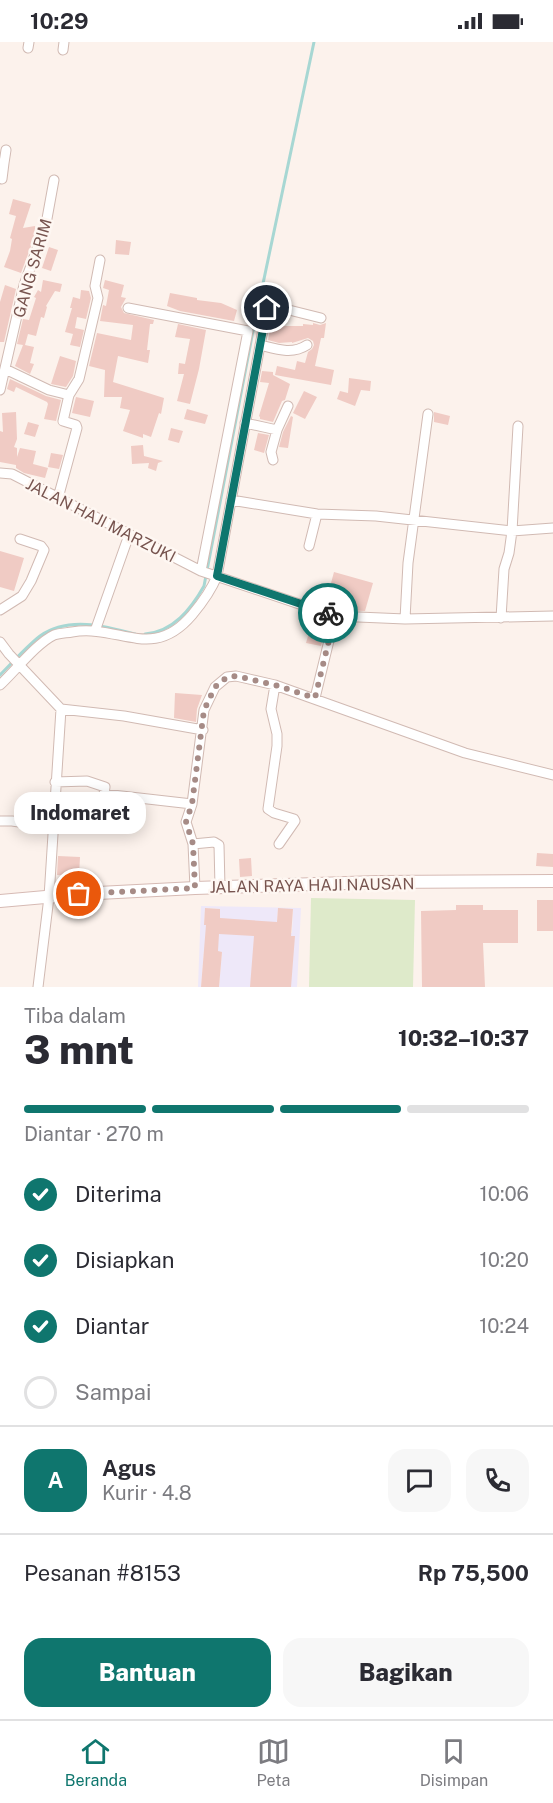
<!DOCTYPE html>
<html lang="id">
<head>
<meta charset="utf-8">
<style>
	body { margin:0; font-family:"Public Sans",sans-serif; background:#f7f7f7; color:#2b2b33; height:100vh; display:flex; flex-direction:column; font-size:22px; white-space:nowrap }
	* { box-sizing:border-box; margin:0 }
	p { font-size:20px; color:#7c7c81 }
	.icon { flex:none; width:33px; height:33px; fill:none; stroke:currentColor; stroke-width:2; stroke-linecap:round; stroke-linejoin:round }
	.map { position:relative; height:945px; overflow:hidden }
	.panel { display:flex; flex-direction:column; background:#fff; flex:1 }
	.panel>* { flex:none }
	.pin { position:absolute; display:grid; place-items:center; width:51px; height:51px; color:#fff; margin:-26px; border:3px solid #fff; border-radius:50%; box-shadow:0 2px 6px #0007 }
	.courier { position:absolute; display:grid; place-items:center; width:60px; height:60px; margin:-30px; border:4px solid #0f766e; border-radius:50%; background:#fff; color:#222; box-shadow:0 2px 8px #0007 }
	.bubble { position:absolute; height:42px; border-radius:18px; background:#fff; box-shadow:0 3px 15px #0003; font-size:20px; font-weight:800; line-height:42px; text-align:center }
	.summary em { font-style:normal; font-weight:800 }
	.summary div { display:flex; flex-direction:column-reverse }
	.summary { display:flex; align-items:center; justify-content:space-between; height:102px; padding:0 24px }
	h1 { font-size:39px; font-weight:800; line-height:45px }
	.bar { display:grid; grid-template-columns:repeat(4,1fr); gap:9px 6px; align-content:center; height:72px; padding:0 24px }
	.bar i { height:8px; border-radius:4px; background:#e1e1e2 }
	.bar .selected { background:#0f766e }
	.bar p { grid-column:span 4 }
	.line { display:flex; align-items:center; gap:15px; padding:0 24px; border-top:2px solid #e1e1e2 }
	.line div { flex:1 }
	.round { display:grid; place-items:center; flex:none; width:63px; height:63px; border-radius:18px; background:#f7f7f7 }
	ol { padding:0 24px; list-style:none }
	li { display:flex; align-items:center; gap:18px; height:66px }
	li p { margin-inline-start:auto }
	li .icon { padding:6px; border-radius:50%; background:#0f766e; color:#fff; stroke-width:4 }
	li:last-child { color:#7c7c81 }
	li i { width:33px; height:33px; border:3px solid #e1e1e2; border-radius:50% }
	.primary-button { display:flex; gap:12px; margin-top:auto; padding:12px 24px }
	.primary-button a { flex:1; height:69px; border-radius:18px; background:#0f766e; color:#fff; font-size:24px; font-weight:800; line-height:69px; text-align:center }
	.primary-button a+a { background:#f7f7f7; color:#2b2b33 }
	.status { display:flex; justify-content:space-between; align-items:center; height:42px; padding:0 30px; background:#fff; direction:ltr }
	.status svg { height:16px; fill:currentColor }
	.tabs { display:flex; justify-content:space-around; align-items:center; height:84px; border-top:2px solid #e1e1e2; background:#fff; font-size:16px; color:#7c7c81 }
	.tabs a { display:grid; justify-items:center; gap:3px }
	.tabs .selected { color:#0f766e }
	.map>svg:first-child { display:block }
	.education { fill:#eee8f9; fill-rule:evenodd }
	.green { fill:#deeaca }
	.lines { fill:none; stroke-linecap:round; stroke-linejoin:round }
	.stream { stroke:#a7d7d3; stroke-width:3 }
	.building { fill:#f0cbc4 }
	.street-casing { stroke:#d1bab3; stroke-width:11 }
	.secondary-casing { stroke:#d6bab4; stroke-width:14 }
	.street { stroke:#fff; stroke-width:9 }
	.secondary { stroke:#fff; stroke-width:12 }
	.done { stroke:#a68b86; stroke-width:6; stroke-dasharray:0 10.8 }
	.route { stroke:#0f766e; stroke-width:8 }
	.labels { text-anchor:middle; stroke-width:5; stroke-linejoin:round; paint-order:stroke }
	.street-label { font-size:16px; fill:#77544f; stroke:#fef7f2 }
</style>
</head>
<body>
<div class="status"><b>10:29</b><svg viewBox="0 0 49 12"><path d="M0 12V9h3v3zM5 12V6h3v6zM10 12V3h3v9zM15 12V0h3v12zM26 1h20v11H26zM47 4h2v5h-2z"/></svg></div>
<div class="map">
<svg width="553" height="945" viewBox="0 0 553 945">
	<rect width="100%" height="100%" fill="#fcf2ec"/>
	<path class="education" d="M 201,864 L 301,866 L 297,945 L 219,945 L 222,910 L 204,908 L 201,945 L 198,945 ZM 205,866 L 220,867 L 219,884 L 204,883 ZM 278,867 L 293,867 L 292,891 L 276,890 Z"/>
	<path class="green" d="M 311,856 L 415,858 L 413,945 L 309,945 Z"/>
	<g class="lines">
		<path class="stream" d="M 145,592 C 173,590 191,567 204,544 L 253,289 L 314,0
			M 0,633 C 13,620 26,605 40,594 C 68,574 105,584 135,592"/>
	</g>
	<path class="building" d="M 13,157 L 31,162 L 23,186 L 35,184 L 36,191 L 21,231 L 4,225 L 10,209 L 12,197 L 10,196 L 16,174 L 9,172 Z
		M 116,198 L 131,200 L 129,213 L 115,212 Z
		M 49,205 L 58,208 L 51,229 L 42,226 Z
		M 43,238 L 62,242 L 60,250 L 55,249 L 46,264 L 47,265 L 44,276 L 41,275 L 36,294 L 28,292 L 25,303 L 34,305 L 30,321 L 34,322 L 30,332 L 15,324 L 23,303 L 17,302 L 23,277 L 29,278 L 36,256 L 34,255 L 38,248 L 41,250 Z
		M 105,238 L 124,243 L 121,255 L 126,256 L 121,265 L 124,271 L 154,278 L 153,282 L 150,282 L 147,308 L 150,308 L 148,321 L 118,314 L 113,340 L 164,356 L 161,372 L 159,371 L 151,395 L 143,392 L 143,396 L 123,389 L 130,368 L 120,366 L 122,355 L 104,355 L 105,328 L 89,324 L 97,291 L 131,298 L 133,283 L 100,279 L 103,263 L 106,264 L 109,248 L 103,246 Z
		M 5,243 L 16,247 L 4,300 L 0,300 L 0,260 Z
		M 81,248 L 89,249 L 91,256 L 86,277 L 77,275 L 75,286 L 84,288 L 80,305 L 70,303 L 73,292 L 65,290 L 72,266 L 70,266 L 73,255 L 80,257 Z
		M 170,251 L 197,256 L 197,258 L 221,261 L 237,268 L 234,279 L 180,269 L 167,264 Z
		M 313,281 L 320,283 L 326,281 L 324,296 L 321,296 L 315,324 L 334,328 L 331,343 L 275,333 L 277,324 L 295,328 L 297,319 L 305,321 L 308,310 L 312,307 L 314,303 L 313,299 L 308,296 L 292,301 L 292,300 L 279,301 L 268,298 L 271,282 L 284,284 L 303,284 L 303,282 L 313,283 Z
		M 178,282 L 206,288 L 199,327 L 190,362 L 177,359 L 184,332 L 178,332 L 179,321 L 185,322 L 190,297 L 175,295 Z
		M 60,314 L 76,319 L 73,334 L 66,345 L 51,342 Z
		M 262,329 L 273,330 L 273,333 L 290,342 L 285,358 L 282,359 L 273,380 L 260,377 L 260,375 L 259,374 L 269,341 L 260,340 Z
		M 349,336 L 371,339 L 370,349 L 361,348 L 355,364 L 337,357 L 340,349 L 348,351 Z
		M 10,337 L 46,354 L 61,358 L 56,379 L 44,377 L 48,362 L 47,360 L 16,345 L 14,350 L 7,347 Z
		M 304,349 L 317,355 L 305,377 L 293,371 Z
		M 76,355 L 94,359 L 90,375 L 72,371 Z
		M 187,367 L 208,373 L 205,382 L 184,377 Z
		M 16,370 L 17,397 L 14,405 L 17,406 L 17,415 L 20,406 L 36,409 L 33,422 L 48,426 L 45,436 L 24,431 L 16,426 L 16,423 L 0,420 L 0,389 L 3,390 L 2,371 Z
		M 434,370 L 450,374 L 448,383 L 434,380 Z
		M 291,374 L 293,375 L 288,406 L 279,405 L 283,390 Z
		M 28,380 L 39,383 L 35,395 L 24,392 Z
		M 171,386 L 183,389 L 179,401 L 168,398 Z
		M 258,391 L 269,393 L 264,411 L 254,408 Z
		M 143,403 L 144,414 L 163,419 L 158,421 L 156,429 L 148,426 L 149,421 L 132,422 L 131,404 Z
		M 51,411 L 63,413 L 59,427 L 48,425 Z
		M 0,509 L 24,516 L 14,549 L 0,545 Z
		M 334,530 L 373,541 L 365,569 L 342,568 L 325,563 Z
		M 312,580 L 326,583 L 321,604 L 306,601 Z
		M 175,651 L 202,653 L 197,667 L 196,680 L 174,676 Z
		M 537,811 L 553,812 L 553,825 L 536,824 Z
		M 58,814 L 80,815 L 79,834 L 57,833 Z
		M 251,816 L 252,834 L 240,835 L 239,817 Z
		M 537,858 L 553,858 L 553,889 L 537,889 Z
		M 456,863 L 483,863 L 483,868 L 518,868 L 518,901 L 483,901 L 485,945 L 422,945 L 421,869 L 456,868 Z
		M 205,866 L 220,867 L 220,876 L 277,880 L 278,866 L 293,867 L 291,894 L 295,894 L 291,945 L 250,945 L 254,894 L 219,892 L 218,909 L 222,910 L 219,945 L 201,945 L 206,883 L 204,883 Z"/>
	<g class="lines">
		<defs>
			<path id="street" d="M 28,6 L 29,0
				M 63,8 L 64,0
				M 0,121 L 4,121 L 6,108
				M 2,137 L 4,121
				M 128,266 L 248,289 L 201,529
				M 260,303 C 276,307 292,313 307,303
				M 5,327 L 49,348 L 69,353 L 63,379 L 76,383 L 77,386 L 58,456
				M 0,348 L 24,243 L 46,182 L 54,138
				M 69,353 L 79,337 L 98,256 L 95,244 L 100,218
				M 245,381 L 277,388 L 288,364
				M 273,418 L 271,410 L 277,388
				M 0,431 L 12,432 L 201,529 L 335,574 L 405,577 L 553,574
				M 231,458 L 317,472 L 376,474 L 512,489 L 553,486
				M 309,504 L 317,472
				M 0,568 L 22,554 L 31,539 L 44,508 L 41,504 L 20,497
				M 501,576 L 504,527 L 509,511 L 512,489 L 518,384
				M 405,577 L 408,521 L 428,372
				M 95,589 L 129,493
				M 0,600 L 9,612 L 61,667 L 49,855 L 38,945
				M 0,643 C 15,629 37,601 54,593 C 60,591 67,591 72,590 C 120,582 152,620 192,573 C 202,561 211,549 217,534 L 267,266 L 273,264 L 321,276
				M 275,643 L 271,667 L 277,692 L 277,704 L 268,767 L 274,771 L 294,777 L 295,779 L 279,802
				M 315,656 L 335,574
				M 61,667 L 124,674 L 203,688
				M 55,740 L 87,739 L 105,745 L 104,752 L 192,762
				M 0,779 L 12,779 L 54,785
				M 193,802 L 214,800 L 219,803 L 220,845
				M 195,846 L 193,802 L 186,780 L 192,762 L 204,668 L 215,645 L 227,635 L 236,634 L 275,643 L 465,711 L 553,733"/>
			<path id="secondary" d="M 0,859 L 79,852 L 195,846 L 378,840 L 553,839"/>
		</defs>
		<use href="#street" class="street-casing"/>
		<use href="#secondary" class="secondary-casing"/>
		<use href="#street" class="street"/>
		<use href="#secondary" class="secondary"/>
	</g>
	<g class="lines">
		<path class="done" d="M 79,852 L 195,846 L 193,802 L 186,780 L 192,762 L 204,668 L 215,645 L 227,635 L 236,634 L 275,643 L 315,656 L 335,573 L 328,571"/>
		<path class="route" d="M 267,266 L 217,534 L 328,571"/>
	</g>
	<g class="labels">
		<g class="street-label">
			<text transform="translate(32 226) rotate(-74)" y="6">GANG SARIM</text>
			<text transform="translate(101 478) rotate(27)" y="6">JALAN HAJI MARZUKI</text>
			<text transform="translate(312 843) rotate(-1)" y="6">JALAN RAYA HAJI NAUSAN</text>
		</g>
	</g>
</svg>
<div class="pin" style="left:79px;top:852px;background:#ea580c"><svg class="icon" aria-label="bag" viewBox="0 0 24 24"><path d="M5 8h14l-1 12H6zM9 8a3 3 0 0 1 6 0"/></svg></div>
<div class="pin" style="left:267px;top:266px;background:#1f2937"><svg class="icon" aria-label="home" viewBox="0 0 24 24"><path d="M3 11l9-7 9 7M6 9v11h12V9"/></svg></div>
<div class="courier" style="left:328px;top:571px"><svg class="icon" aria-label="bike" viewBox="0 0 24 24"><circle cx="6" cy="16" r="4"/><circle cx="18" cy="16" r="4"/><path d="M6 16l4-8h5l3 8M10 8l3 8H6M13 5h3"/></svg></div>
<div class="bubble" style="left:14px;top:750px;width:132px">Indomaret</div>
</div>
<section class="panel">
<div class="summary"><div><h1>3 mnt</h1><p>Tiba dalam</p></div><em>10:32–10:37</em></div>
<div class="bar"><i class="selected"></i><i class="selected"></i><i class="selected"></i><i></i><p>Diantar · 270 m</p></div>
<ol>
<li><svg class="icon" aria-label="check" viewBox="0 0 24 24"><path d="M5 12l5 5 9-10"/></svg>Diterima<p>10:06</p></li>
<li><svg class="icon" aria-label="check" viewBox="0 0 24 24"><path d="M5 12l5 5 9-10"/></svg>Disiapkan<p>10:20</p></li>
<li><svg class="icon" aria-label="check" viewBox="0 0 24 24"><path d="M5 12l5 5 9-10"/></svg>Diantar<p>10:24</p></li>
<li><i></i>Sampai</li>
</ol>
<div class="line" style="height:108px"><b class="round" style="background:#0f766e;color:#fff">A</b><div><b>Agus</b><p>Kurir · 4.8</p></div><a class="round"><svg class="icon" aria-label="chat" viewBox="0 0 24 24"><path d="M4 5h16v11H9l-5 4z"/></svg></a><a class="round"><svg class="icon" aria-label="phone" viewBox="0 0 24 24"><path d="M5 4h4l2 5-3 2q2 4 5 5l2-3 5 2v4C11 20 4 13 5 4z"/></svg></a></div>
<div class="line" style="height:78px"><div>Pesanan #8153</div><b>Rp 75,500</b></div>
<div class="primary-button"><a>Bantuan</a><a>Bagikan</a></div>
</section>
<nav class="tabs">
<a class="selected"><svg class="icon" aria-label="home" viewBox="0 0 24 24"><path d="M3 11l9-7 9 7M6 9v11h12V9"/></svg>Beranda</a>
<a><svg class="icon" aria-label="map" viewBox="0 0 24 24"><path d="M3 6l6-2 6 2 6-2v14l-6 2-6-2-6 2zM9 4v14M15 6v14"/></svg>Peta</a>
<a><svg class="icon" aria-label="saved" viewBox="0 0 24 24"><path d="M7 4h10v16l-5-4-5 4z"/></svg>Disimpan</a>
</nav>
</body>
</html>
